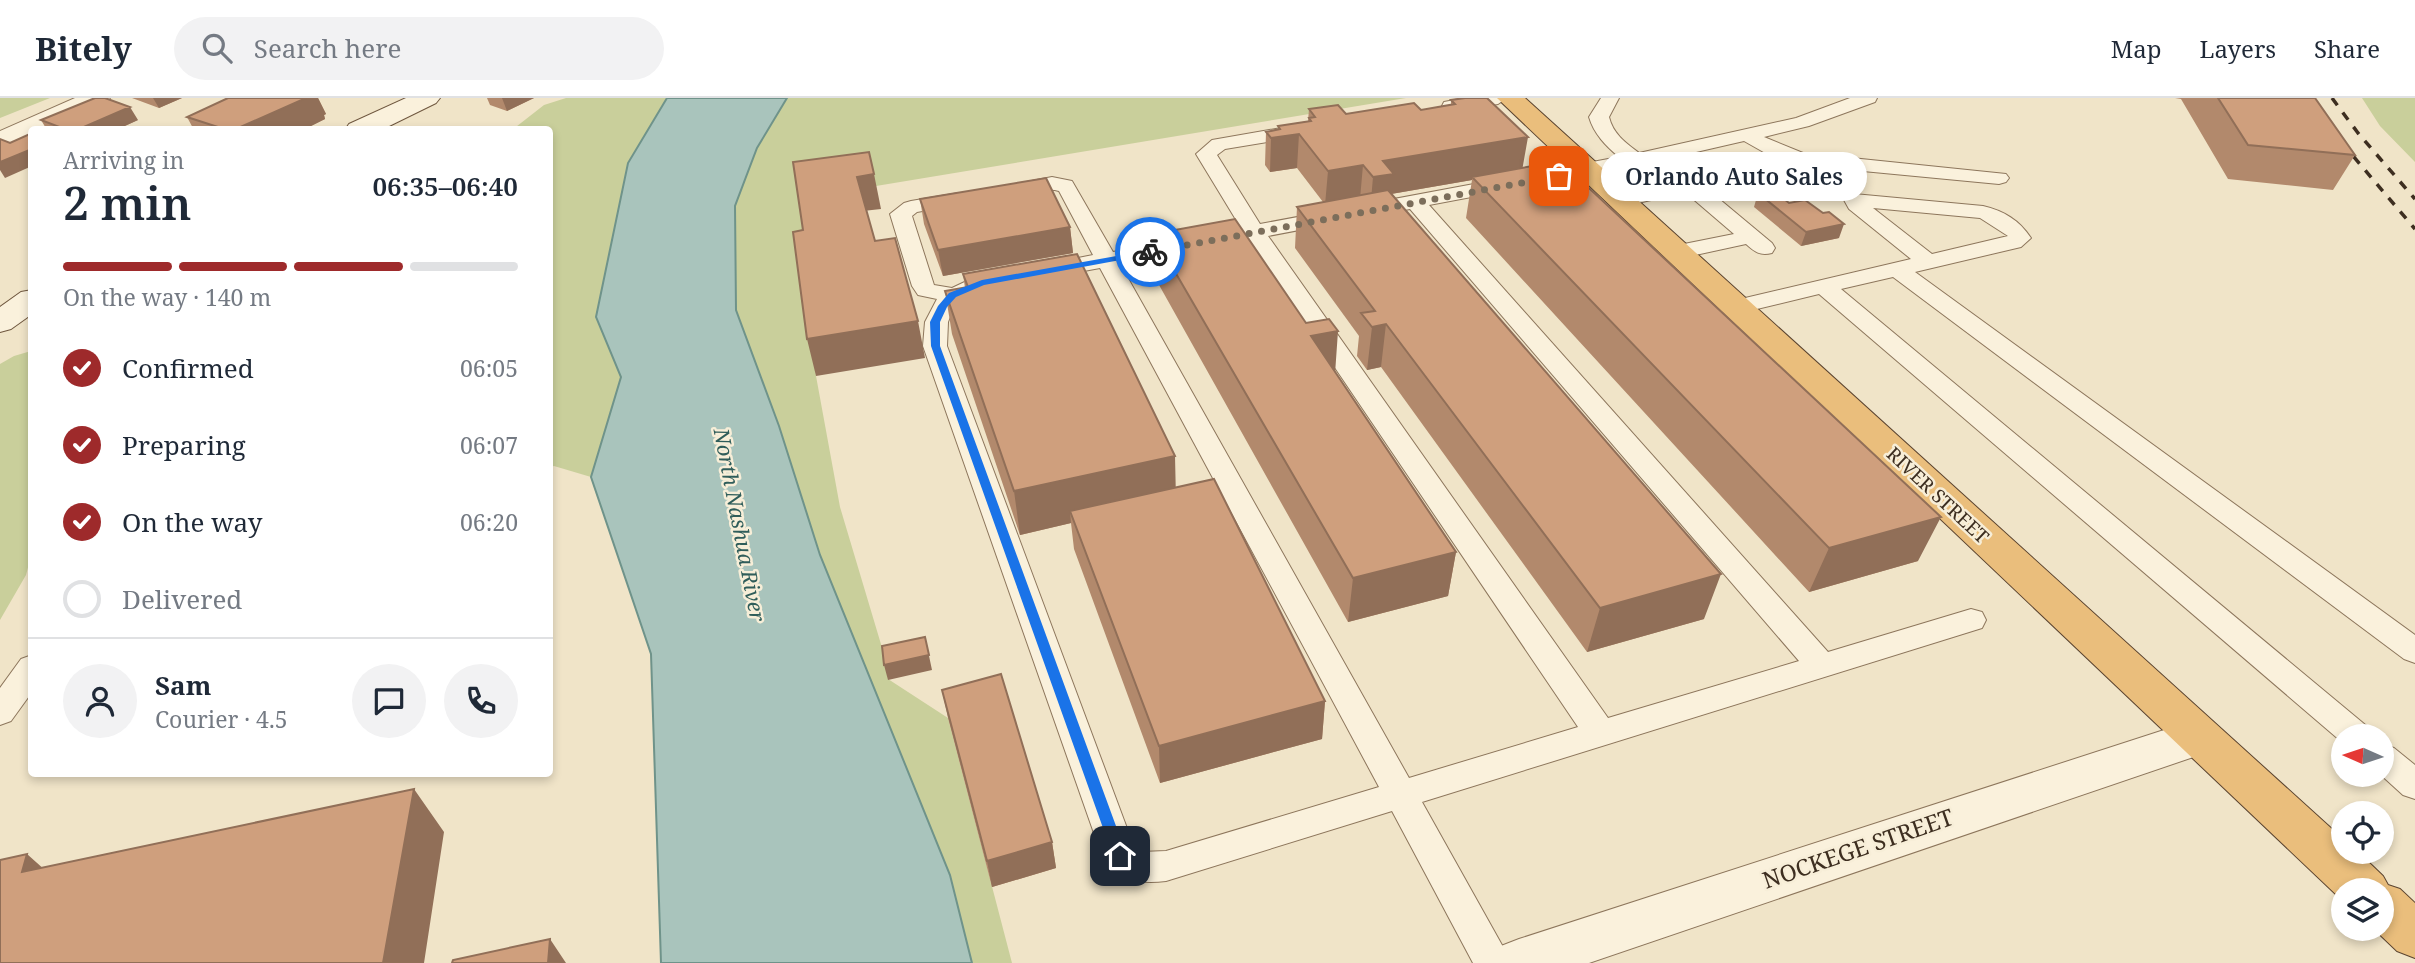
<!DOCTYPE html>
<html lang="en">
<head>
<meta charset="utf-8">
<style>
	body { margin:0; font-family:"Noto Serif",serif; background:#f2f2f3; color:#1f2937; height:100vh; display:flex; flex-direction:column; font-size:26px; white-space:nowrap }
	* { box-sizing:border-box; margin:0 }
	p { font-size:23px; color:#747a83 }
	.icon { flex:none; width:38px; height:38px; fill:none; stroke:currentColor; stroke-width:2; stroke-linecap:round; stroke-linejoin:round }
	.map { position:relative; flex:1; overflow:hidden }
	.panel { position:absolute; left:28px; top:28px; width:525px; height:651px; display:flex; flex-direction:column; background:#fff; border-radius:7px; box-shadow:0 4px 10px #0003 }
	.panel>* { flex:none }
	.needle { width:46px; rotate:273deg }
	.controls { position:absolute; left:2331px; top:626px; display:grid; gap:14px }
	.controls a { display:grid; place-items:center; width:63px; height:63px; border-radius:50%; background:#fff; box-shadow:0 4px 10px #0003; font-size:35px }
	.pin { position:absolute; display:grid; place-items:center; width:60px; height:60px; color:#fff; margin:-30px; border-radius:14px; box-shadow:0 4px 10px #0006 }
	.courier { position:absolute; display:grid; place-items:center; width:70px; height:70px; margin:-35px; border:5px solid #1a73e8; border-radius:50%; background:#fff; color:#222; box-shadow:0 2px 9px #0007 }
	.bubble { position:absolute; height:49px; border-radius:24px; background:#fff; box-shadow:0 4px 10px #0003; font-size:23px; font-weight:600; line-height:49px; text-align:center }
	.head em { font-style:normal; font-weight:600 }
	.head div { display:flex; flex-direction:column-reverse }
	.head { display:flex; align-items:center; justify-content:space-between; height:119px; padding:0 35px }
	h1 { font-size:46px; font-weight:600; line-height:52px }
	.bar { display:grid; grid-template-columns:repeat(4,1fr); gap:10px 7px; align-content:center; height:84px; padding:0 35px }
	.bar i { height:9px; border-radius:5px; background:#e0e1e3 }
	.bar .current { background:#9e2a2b }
	.bar p { grid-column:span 4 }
	.line { display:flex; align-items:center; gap:18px; padding:0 35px; border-top:2px solid #e0e1e3 }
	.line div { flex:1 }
	.round { display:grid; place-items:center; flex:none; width:74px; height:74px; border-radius:37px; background:#f2f2f3 }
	ol { padding:0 35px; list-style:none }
	li { display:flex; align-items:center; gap:21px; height:77px }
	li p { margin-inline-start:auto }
	li .icon { padding:7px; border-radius:50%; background:#9e2a2b; color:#fff; stroke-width:4 }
	li:last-child { color:#747a83 }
	li i { width:38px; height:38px; border:4px solid #e0e1e3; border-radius:50% }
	header { display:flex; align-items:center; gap:42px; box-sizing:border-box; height:98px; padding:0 35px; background:#fff; border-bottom:2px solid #e0e1e3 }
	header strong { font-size:33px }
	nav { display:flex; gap:38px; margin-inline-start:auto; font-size:24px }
	.search { width:490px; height:63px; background:#f2f2f3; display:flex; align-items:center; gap:18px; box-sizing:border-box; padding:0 24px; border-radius:38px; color:#747a83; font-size:26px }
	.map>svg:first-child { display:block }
	.green { fill:#c9cf9b }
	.water { fill:#a9c4bc; stroke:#6f938a; stroke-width:2 }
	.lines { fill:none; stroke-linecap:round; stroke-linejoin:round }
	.service-casing { stroke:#8d765c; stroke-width:2 }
	.minor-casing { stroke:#8d765c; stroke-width:2 }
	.secondary-casing { stroke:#6f573f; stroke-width:2 }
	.trunk-casing { stroke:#5b4430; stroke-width:2 }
	.service { fill:#faf1dc; fill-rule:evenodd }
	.minor { fill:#faf1dc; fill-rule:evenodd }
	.secondary { fill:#faf1dc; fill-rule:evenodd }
	.trunk { fill:#eabe7c; fill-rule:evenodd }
	.rail { stroke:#3d2e20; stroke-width:3.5; stroke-dasharray:9 9; stroke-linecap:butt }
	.wall { fill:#b2896c }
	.shaded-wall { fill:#916f58 }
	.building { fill:#cf9f7d; stroke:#916f58; stroke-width:2 }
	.route { fill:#1a73e8 }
	.done { stroke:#7c6e5b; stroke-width:7; stroke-dasharray:0 12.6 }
	.labels { text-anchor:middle; stroke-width:5; stroke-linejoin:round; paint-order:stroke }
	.street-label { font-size:19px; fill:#3d2e20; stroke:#f7eed8 }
	.water-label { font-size:21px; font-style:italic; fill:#2f5d5a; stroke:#f7eed8 }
	.near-street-label { font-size:23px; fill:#3d2e20; stroke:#f7eed8 }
</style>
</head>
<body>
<header>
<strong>Bitely</strong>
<div class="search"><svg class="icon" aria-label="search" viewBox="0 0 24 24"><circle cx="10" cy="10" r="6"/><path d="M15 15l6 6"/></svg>Search here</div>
<nav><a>Map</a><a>Layers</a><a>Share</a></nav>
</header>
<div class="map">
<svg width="2415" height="865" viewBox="0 0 2415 865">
	<rect width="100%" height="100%" fill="#f0e4c8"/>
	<path class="green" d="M 0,0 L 50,0 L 0,20 Z
		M 566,0 L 667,0 L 628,65 L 596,218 L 621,279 L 591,379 L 554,368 L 550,369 L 550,32 L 512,32 L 544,7 Z
		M 787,0 L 1406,0 L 876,88 L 811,168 L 802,170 L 816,278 L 840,409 L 886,563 L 888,581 L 948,620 L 1012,865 L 972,865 L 950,777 L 820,457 L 779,328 L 736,212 L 735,108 L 757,50 Z
		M 2362,0 L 2415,0 L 2415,64 L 2380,28 Z
		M 31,253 L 31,458 L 26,477 L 0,522 L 0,266 L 14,258 Z"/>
	<path class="water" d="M 667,0 L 787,0 L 757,50 L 735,108 L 736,212 L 779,328 L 820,457 L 950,777 L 972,865 L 661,865 L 651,556 L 591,379 L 621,279 L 596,219 L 628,65 Z"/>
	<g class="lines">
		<defs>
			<path id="service" d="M 1465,0 L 1507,0 L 1498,6 L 1451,14 L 1442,8 L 1444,4 Z
				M 1601,0 L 1619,0 L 1609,19 C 1613,36 1626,45 1639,55 L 1796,20 L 1850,0 L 1877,0 L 1875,4 L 1809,28 L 1764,39 L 1803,55 L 2006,76 L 2009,80 L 2006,84 L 1999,86 L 1800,67 L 1767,56 L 1744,43 L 1670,60 L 1772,145 L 1775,150 L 1772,155 C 1760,158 1755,154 1746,146 L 1677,161 L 1669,159 L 1666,154 L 1669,149 L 1734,136 L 1685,94 L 1621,109 L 1614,107 L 1611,103 L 1614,99 L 1674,84 L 1651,65 L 1429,107 L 1828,554 L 1971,511 L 1982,514 L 1986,522 L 1982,530 L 1422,704 L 1512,865 L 1473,865 L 1392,713 L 1166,783 C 1140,786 1115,783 1102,758 L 923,248 L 925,224 L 937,201 L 918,197 L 912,188 L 890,116 L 904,105 L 911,103 L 959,95 L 966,97 L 969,101 L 966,105 L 917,114 L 912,118 L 934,187 L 952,190 L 971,181 L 987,181 L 990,186 L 953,211 L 948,224 L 947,248 L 1134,749 L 1141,754 L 1166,753 L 1379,689 L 1100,170 L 1046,180 L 1038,178 L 1035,173 L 1038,168 L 1093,157 L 1059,93 C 1042,88 1023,101 1006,96 L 1003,92 L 1006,88 L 1052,79 L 1072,83 L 1113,154 L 1241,130 L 1196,56 L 1212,42 L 1304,26 L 1314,32 L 1304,38 L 1225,51 L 1217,57 L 1260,126 L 1619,59 C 1606,48 1594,36 1589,19 ZM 1410,111 L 1799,563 L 1608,620 L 1268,138 ZM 1248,141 L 1578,629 L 1409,680 L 1120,166 Z
				M 1854,96 L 1983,108 C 2004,113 2019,122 2031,140 L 2021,149 L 1915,174 L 2415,537 L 2415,565 L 2404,561 L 1893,179 L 1841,191 L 2369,630 L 2374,639 L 2343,639 L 2343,645 L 1819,196 L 1736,216 L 1728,214 L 1724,209 L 1728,204 L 1911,161 L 1849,111 L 1844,102 L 1847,98 ZM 1873,110 L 1980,120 L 2008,138 L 1932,156 Z
				M 32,557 L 32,594 L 11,623 L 0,627 L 0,590 L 21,561 Z
				M 2382,646 L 2394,650 L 2415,667 L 2415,701 L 2403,697 L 2381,677 Z"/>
			<path id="minor" d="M 75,0 L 110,0 L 106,5 L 48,32 L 32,32 L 32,39 L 0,51 L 0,33 Z
				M 2198,621 L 2214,626 L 2220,639 L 2214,652 L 1589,865 L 1493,865 L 1501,848 L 1519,841 Z"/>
			<path id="secondary" d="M 406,0 L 440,0 L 436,5 L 381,32 L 345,32 L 349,26 Z
				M 32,192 L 32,216 L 11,231 L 0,234 L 0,209 L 21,194 Z"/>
			<path id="trunk" d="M 1497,0 L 1525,0 L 2343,741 L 2343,754 L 2358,754 L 2383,778 L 2388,787 L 2400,791 L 2415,805 L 2415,860 L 2397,853 L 2374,831 L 2382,831 L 2382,793 L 2343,793 L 2343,803 Z"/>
		</defs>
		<use href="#service" class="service-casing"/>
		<use href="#minor" class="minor-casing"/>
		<use href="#secondary" class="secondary-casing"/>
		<use href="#trunk" class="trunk-casing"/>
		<use href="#service" class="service"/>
		<use href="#minor" class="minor"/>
		<use href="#secondary" class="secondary"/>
		<use href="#trunk" class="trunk"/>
		<path class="rail" d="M 2332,0 L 2358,35 L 2415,101
			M 2342,45 L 2415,131"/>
	</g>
	<path class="wall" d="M 132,0 L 182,0 L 159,10 Z
		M 228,0 L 318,0 L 326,16 L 324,17 L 325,21 L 303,32 L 194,32 L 187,19 Z
		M 487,0 L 534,0 L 507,13 L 490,7 Z
		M 2175,0 L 2315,0 L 2355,57 L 2333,92 L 2228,81 L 2181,1 Z
		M 1451,2 L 1522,70 L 1918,463 L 1809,494 L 1466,120 L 1472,82 L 1391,96 L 1704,521 L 1587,554 L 1381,269 L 1367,272 L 1357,258 L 1359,238 L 1295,150 L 1297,109 L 1323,104 L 1297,70 L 1270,74 L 1265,67 L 1266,34 L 1278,32 L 1278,28 L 1308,23 L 1309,11 L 1346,16 L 1421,12 L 1451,7 Z
		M 41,22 L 138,22 L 116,32 L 47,32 Z
		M 1758,95 L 1789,105 L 1839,140 L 1801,148 L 1754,109 Z
		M 920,101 L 1070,129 L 1073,155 L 943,178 L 924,126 Z
		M 1153,136 L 1335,273 L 1456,454 L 1448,498 L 1348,524 L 1154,178 Z
		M 963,176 L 1175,358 L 1175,390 L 1325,603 L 1322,641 L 1160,685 L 1074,451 L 1071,425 L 1020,437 L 952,236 L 945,193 L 965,190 Z
		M 942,592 L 1052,744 L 1056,770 L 992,789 L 948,620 Z"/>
	<path class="shaded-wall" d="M 153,0 L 182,0 L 159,10 Z
		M 306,0 L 318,0 L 326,16 L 324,17 L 325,21 L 303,32 L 236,31 Z
		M 502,0 L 534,0 L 507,13 Z
		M 130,9 L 138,22 L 116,32 L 77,32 Z
		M 1299,36 L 1297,70 L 1270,74 L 1271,40 Z
		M 1528,39 L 1522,73 L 1472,79 L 1472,82 L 1391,96 L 1370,114 L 1373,79 L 1383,63 Z
		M 32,51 L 32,68 L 5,80 L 0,72 L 0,64 Z
		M 1363,67 L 1360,101 L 1325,107 L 1328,73 Z
		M 874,76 L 881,111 L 863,113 L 857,79 Z
		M 1844,126 L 1839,140 L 1801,148 L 1806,134 Z
		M 1070,129 L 1073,155 L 943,178 L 938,152 Z
		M 918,223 L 925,260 L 816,278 L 807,241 Z
		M 1386,226 L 1381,269 L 1367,272 L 1372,229 Z
		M 1338,233 L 1335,276 L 1311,238 Z
		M 1175,358 L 1176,402 L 1070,413 L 1071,425 L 1020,437 L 1014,393 Z
		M 1941,419 L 1918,463 L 1809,494 L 1829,450 Z
		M 1456,454 L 1448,498 L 1348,524 L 1353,480 Z
		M 1721,476 L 1704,521 L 1587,554 L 1600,510 Z
		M 925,539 L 932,572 L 888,582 L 884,567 Z
		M 1325,603 L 1322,641 L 1160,685 L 1159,648 Z
		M 414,691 L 444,734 L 424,865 L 383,865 Z
		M 1052,744 L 1056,770 L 992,789 L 987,763 Z
		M 27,756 L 74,798 L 22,774 Z
		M 550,841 L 566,865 L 548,865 Z"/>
	<path class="building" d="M 95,0 L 105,0 L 130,9 L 77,32 L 67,32 L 41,22 Z
		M 228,0 L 306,0 L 236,31 L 224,31 L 187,19 Z
		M 1465,0 L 1487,0 L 1528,39 L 1383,63 L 1394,76 L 1373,79 L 1363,67 L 1328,73 L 1299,36 L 1271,40 L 1266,34 L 1280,31 L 1278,28 L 1311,23 L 1309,20 L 1315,19 L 1309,11 L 1338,7 L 1346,16 L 1414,5 L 1421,12 L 1455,6 L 1451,2 Z
		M 2218,0 L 2315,0 L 2355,57 L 2248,47 Z
		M 32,35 L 32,51 L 0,64 L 0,41 L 10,45 Z
		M 869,54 L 874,76 L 857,79 L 875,143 L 895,140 L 918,223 L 807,241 L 793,134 L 803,132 L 793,64 Z
		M 1560,63 L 1941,419 L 1829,450 L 1472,79 Z
		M 1046,80 L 1070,129 L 938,152 L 920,101 Z
		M 1388,92 L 1721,476 L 1600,510 L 1386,226 L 1372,229 L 1361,215 L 1375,213 L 1297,109 Z
		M 1773,92 L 1789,105 L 1805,102 L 1823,115 L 1829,114 L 1844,126 L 1806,134 L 1758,95 Z
		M 1235,121 L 1306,225 L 1329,221 L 1338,233 L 1311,238 L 1456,454 L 1353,480 L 1153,136 Z
		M 1077,156 L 1175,358 L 1014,393 L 945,193 L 968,189 L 963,176 Z
		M 1214,381 L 1325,603 L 1159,648 L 1070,413 Z
		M 925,539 L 929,557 L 884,567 L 882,548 Z
		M 1001,576 L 1052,744 L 987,763 L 942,592 Z
		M 414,691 L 383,865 L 0,865 L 0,762 L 27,756 L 22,774 Z
		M 550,841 L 548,865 L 452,865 L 453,862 Z"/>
	<path class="route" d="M 1150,152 L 1155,154 L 1153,156 L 984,187 L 956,199 L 947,209 L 940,224 L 940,248 L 1127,758 L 1120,764 L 1113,758 L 931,248 L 930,224 L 938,208 L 949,195 L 982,182 Z"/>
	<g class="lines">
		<path class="done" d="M 1150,154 L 1559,78"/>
	</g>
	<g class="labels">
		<g class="street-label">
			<text transform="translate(1938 397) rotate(43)" y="7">RIVER STREET</text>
		</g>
		<g class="water-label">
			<text transform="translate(739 427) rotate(79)" y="7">North Nashua River</text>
		</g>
		<g class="near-street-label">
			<text transform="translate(1858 751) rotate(-19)" y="8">NOCKEGE STREET</text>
		</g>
	</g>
</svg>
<div class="controls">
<a><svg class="needle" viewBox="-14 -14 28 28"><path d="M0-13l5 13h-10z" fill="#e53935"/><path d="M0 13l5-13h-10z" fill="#747a83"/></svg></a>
<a><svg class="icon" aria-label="locate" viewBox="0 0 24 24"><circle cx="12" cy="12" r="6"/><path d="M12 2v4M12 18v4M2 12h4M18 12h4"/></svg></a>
<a><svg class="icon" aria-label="layers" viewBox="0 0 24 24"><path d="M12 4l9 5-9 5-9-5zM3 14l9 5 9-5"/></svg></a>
</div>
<div class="pin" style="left:1559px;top:78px;background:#ea580c"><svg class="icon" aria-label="bag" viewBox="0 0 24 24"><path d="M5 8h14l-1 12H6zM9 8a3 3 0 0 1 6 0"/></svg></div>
<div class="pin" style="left:1120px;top:758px;background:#1f2937"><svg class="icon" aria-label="home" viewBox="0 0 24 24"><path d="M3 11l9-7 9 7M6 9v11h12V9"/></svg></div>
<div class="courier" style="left:1150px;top:154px"><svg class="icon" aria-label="bike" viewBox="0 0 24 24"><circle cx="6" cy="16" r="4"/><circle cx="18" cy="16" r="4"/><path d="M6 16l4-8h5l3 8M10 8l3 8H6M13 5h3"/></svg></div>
<div class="bubble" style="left:1601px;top:54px;width:266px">Orlando Auto Sales</div>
<section class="panel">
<div class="head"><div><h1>2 min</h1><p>Arriving in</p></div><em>06:35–06:40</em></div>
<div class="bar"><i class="current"></i><i class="current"></i><i class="current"></i><i></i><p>On the way · 140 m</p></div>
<ol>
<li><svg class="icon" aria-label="check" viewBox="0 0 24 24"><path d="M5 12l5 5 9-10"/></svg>Confirmed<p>06:05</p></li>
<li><svg class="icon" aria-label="check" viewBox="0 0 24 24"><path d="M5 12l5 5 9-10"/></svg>Preparing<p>06:07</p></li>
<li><svg class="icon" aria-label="check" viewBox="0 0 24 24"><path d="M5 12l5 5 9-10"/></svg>On the way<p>06:20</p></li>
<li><i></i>Delivered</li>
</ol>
<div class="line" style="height:126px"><a class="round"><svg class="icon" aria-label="person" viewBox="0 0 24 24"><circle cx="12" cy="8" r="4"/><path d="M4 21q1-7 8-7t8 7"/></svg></a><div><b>Sam</b><p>Courier · 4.5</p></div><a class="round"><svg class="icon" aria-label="chat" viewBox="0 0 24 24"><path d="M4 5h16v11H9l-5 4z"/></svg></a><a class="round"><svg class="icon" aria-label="phone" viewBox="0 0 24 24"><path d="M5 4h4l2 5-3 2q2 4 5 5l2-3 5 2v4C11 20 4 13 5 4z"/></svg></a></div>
</section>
</div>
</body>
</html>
